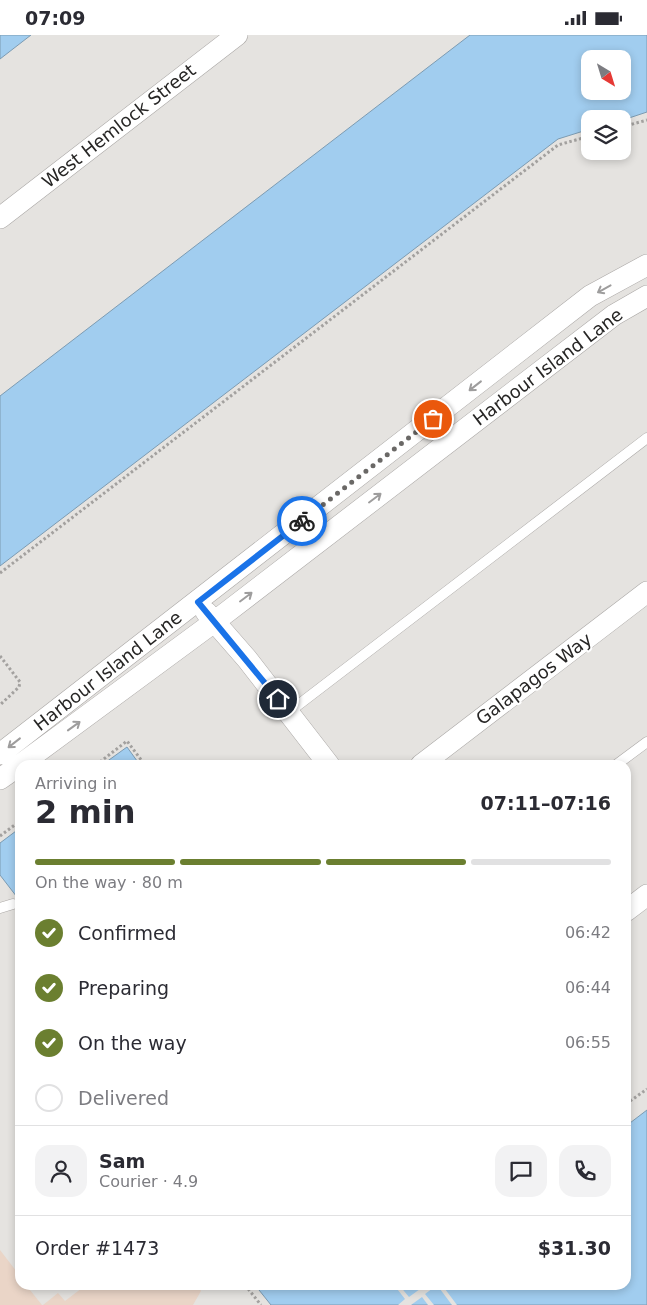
<!DOCTYPE html>
<html lang="en">
<head>
<meta charset="utf-8">
<style>
	body { margin:0; font-family:"DejaVu Sans",sans-serif; background:#f2f2f3; color:#2b2b33; height:100vh; display:flex; flex-direction:column; font-size:19px; white-space:nowrap }
	* { box-sizing:border-box; margin:0 }
	p { font-size:16px; color:#7c7c81 }
	.icon { flex:none; width:28px; height:28px; fill:none; stroke:currentColor; stroke-width:2; stroke-linecap:round; stroke-linejoin:round }
	.map { position:relative; flex:1; overflow:hidden }
	.panel { position:absolute; left:15px; top:725px; width:616px; height:530px; display:flex; flex-direction:column; background:#fff; border-radius:15px; box-shadow:0 2px 8px #0003 }
	.panel>* { flex:none }
	.needle { width:32px; rotate:142deg }
	.controls { position:absolute; left:581px; top:15px; display:grid; gap:10px }
	.controls a { display:grid; place-items:center; width:50px; height:50px; border-radius:10px; background:#fff; box-shadow:0 2px 8px #0003; font-size:25px }
	.pin { position:absolute; display:grid; place-items:center; width:42px; height:42px; color:#fff; margin:-21px; border:2px solid #fff; border-radius:50%; box-shadow:0 1px 5px #0007 }
	.courier { position:absolute; display:grid; place-items:center; width:50px; height:50px; margin:-25px; border:4px solid #1a73e8; border-radius:50%; background:#fff; color:#222; box-shadow:0 1px 6px #0007 }
	.overview em { font-style:normal; font-weight:800 }
	.overview div { display:flex; flex-direction:column-reverse }
	.overview { display:flex; align-items:center; justify-content:space-between; height:85px; padding:0 20px }
	h1 { font-size:32px; font-weight:800; line-height:38px }
	.bar { display:grid; grid-template-columns:repeat(4,1fr); gap:8px 5px; align-content:center; height:60px; padding:0 20px }
	.bar i { height:6px; border-radius:4px; background:#e1e1e2 }
	.bar .active { background:#6b7f30 }
	.bar p { grid-column:span 4 }
	.line { display:flex; align-items:center; gap:12px; padding:0 20px; border-top:1px solid #e1e1e2 }
	.line div { flex:1 }
	.round { display:grid; place-items:center; flex:none; width:52px; height:52px; border-radius:15px; background:#f2f2f3 }
	ol { padding:0 20px; list-style:none }
	li { display:flex; align-items:center; gap:15px; height:55px }
	li p { margin-inline-start:auto }
	li .icon { padding:5px; border-radius:50%; background:#6b7f30; color:#fff; stroke-width:4 }
	li:last-child { color:#7c7c81 }
	li i { width:28px; height:28px; border:2px solid #e1e1e2; border-radius:50% }
	.status { display:flex; justify-content:space-between; align-items:center; height:35px; padding:0 25px; background:#fff; direction:ltr }
	.status svg { height:14px; fill:currentColor }
	.map>svg:first-child { display:block }
	.commercial { fill:#ead5c7 }
	.water { fill:#a1cdef; stroke:#7c9bb2; fill-rule:evenodd }
	.pier { fill:#e5e3e0 }
	.lines { fill:none; stroke-linecap:round; stroke-linejoin:round }
	.lane-casing { stroke:#aba8a6; stroke-width:11 }
	.street-casing { stroke:#aba8a6; stroke-width:22 }
	.path { stroke:#a3a19f; stroke-width:3; stroke-dasharray:2.5 2.5; stroke-linecap:butt }
	.lane { stroke:#fff; stroke-width:10 }
	.street { stroke:#fff; stroke-width:21 }
	.oneway { stroke:#9e9d9d }
	.done { stroke:#6a6866; stroke-width:5; stroke-dasharray:0 9 }
	.route { stroke:#1a73e8; stroke-width:6 }
	.labels { text-anchor:middle; stroke-width:4; stroke-linejoin:round; paint-order:stroke }
	.street-label { font-size:18px; fill:#272625; stroke:#fff }
</style>
</head>
<body>
<div class="status"><b>07:09</b><svg viewBox="0 0 49 12"><path d="M0 12V9h3v3zM5 12V6h3v6zM10 12V3h3v9zM15 12V0h3v12zM26 1h20v11H26zM47 4h2v5h-2z"/></svg></div>
<div class="map">
<svg width="647" height="1270" viewBox="0 0 647 1270">
	<rect width="100%" height="100%" fill="#e5e3e0"/>
	<path class="commercial" d="M 0,1215 L 20,1241 L 20,1250 L 26,1250 L 42,1270 L 0,1270 Z
		M 86,1250 L 198,1250 L 201,1256 L 193,1270 L 43,1270 L 58,1258 L 65,1266 Z"/>
	<path class="water" d="M 0,0 L 31,0 L 0,24 Z
		M 470,0 L 647,0 L 647,77 L 623,85 L 590,84 L 590,94 L 558,104 L 0,531 L 0,361 ZM 590,24 L 622,24 L 622,56 L 590,56 Z
		M 127,712 L 140,730 L 102,730 Z
		M 20,793 L 20,866 L 0,840 L 0,808 Z
		M 647,1075 L 647,1270 L 271,1270 L 255,1250 L 626,1250 L 626,1091 Z"/>
	<path class="pier" d="M 394,1250 L 399,1250 L 409,1262 L 420,1254 L 417,1250 L 442,1250 L 457,1270 L 452,1270 L 437,1250 L 425,1259 L 434,1270 L 428,1270 L 422,1262 L 411,1270 L 398,1270 L 405,1264 Z"/>
	<g class="lines">
		<defs>
			<path id="lane" d="M 289,677 L 647,403
				M 616,730 L 647,707
				M 0,873 L 13,869"/>
			<path id="street" d="M 0,183 L 237,0
				M 206,577 L 247,624 L 329,730
				M 0,719 L 590,261 L 647,230
				M 20,730 L 214,587 L 614,280 L 647,261
				M 421,730 L 647,557
				M 0,744 L 20,730
				M 626,876 L 647,860"/>
		</defs>
		<use href="#lane" class="lane-casing"/>
		<use href="#street" class="street-casing"/>
		<path class="path" d="M 622,92 L 647,85
			M 0,538 L 558,110 L 590,101
			M 0,621 L 20,647 L 19,652 L 0,670
			M 96,730 L 127,706 L 145,730
			M 0,801 L 20,786
			M 626,1069 L 647,1054
			M 245,1250 L 261,1270"/>
		<use href="#lane" class="lane"/>
		<use href="#street" class="street"/>
	</g>
	<defs><path id="oneway-shaft" d="M-6 0H5M1.5-3L5.5 0L1.5 3" fill="none" stroke-width="1.6" stroke-linecap="round" stroke-linejoin="round" transform="scale(1.25)"/></defs>
	<g class="oneway">
		<use href="#oneway-shaft" transform="translate(604 254) rotate(151)"/>
		<use href="#oneway-shaft" transform="translate(475 351) rotate(142)"/>
		<use href="#oneway-shaft" transform="translate(375 463) rotate(-37)"/>
		<use href="#oneway-shaft" transform="translate(246 562) rotate(-37)"/>
		<use href="#oneway-shaft" transform="translate(74 691) rotate(-36)"/>
		<use href="#oneway-shaft" transform="translate(14 708) rotate(142)"/>
	</g>
	<g class="lines">
		<path class="done" d="M 302,486 L 433,384"/>
		<path class="route" d="M 278,664 L 198,567 L 302,486"/>
	</g>
	<g class="labels">
		<g class="street-label">
			<text transform="translate(119 91) rotate(-38)" y="6">West Hemlock Street</text>
			<text transform="translate(548 332) rotate(-37)" y="6">Harbour Island Lane</text>
			<text transform="translate(108 636) rotate(-38)" y="6">Harbour Island Lane</text>
			<text transform="translate(534 644) rotate(-37)" y="6">Galapagos Way</text>
		</g>
	</g>
</svg>
<div class="controls">
<a><svg class="needle" viewBox="-14 -14 28 28"><path d="M0-13l5 13h-10z" fill="#e53935"/><path d="M0 13l5-13h-10z" fill="#7c7c81"/></svg></a>
<a><svg class="icon" aria-label="layers" viewBox="0 0 24 24"><path d="M12 4l9 5-9 5-9-5zM3 14l9 5 9-5"/></svg></a>
</div>
<div class="pin" style="left:433px;top:384px;background:#ea580c"><svg class="icon" aria-label="bag" viewBox="0 0 24 24"><path d="M5 8h14l-1 12H6zM9 8a3 3 0 0 1 6 0"/></svg></div>
<div class="pin" style="left:278px;top:664px;background:#1f2937"><svg class="icon" aria-label="home" viewBox="0 0 24 24"><path d="M3 11l9-7 9 7M6 9v11h12V9"/></svg></div>
<div class="courier" style="left:302px;top:486px"><svg class="icon" aria-label="bike" viewBox="0 0 24 24"><circle cx="6" cy="16" r="4"/><circle cx="18" cy="16" r="4"/><path d="M6 16l4-8h5l3 8M10 8l3 8H6M13 5h3"/></svg></div>
<section class="panel">
<div class="overview"><div><h1>2 min</h1><p>Arriving in</p></div><em>07:11–07:16</em></div>
<div class="bar"><i class="active"></i><i class="active"></i><i class="active"></i><i></i><p>On the way · 80 m</p></div>
<ol>
<li><svg class="icon" aria-label="check" viewBox="0 0 24 24"><path d="M5 12l5 5 9-10"/></svg>Confirmed<p>06:42</p></li>
<li><svg class="icon" aria-label="check" viewBox="0 0 24 24"><path d="M5 12l5 5 9-10"/></svg>Preparing<p>06:44</p></li>
<li><svg class="icon" aria-label="check" viewBox="0 0 24 24"><path d="M5 12l5 5 9-10"/></svg>On the way<p>06:55</p></li>
<li><i></i>Delivered</li>
</ol>
<div class="line" style="height:90px"><a class="round"><svg class="icon" aria-label="person" viewBox="0 0 24 24"><circle cx="12" cy="8" r="4"/><path d="M4 21q1-7 8-7t8 7"/></svg></a><div><b>Sam</b><p>Courier · 4.9</p></div><a class="round"><svg class="icon" aria-label="chat" viewBox="0 0 24 24"><path d="M4 5h16v11H9l-5 4z"/></svg></a><a class="round"><svg class="icon" aria-label="phone" viewBox="0 0 24 24"><path d="M5 4h4l2 5-3 2q2 4 5 5l2-3 5 2v4C11 20 4 13 5 4z"/></svg></a></div>
<div class="line" style="height:65px"><div>Order #1473</div><b>$31.30</b></div>
</section>
</div>
</body>
</html>
